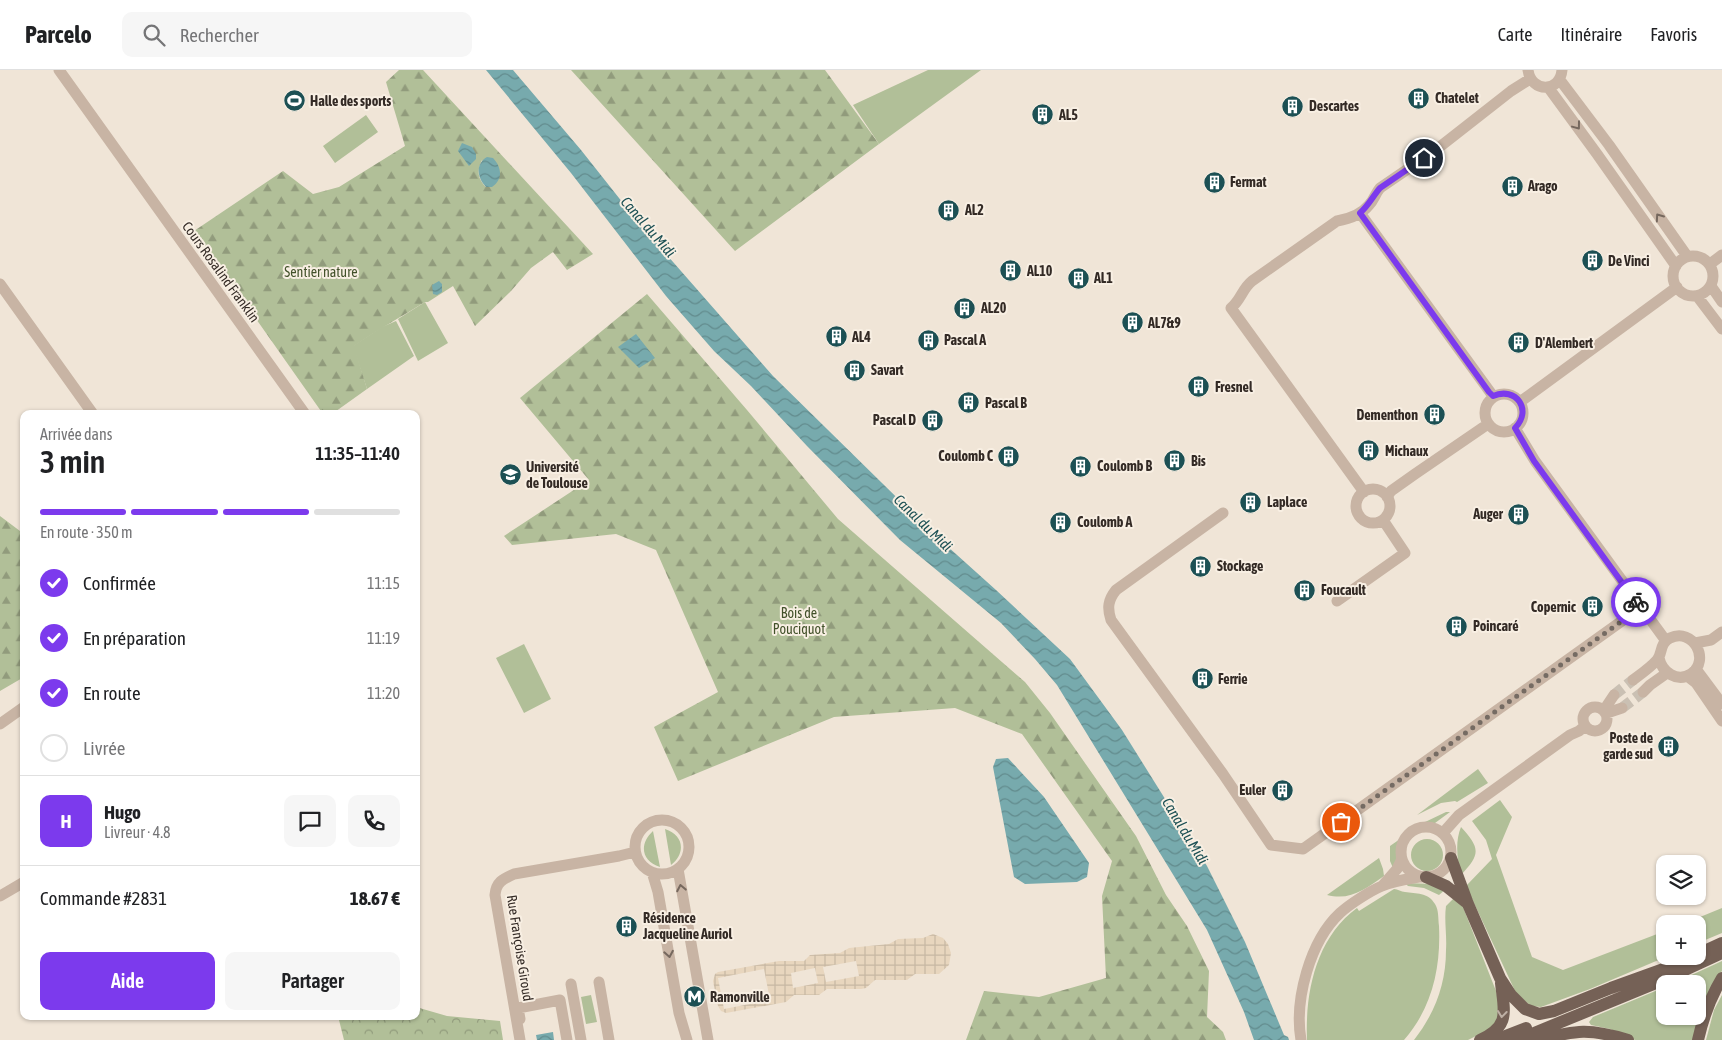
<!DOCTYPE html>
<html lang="fr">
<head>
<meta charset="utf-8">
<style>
	body { margin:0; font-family:"Asap Condensed",sans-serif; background:#f6f6f6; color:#202124; height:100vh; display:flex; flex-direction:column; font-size:19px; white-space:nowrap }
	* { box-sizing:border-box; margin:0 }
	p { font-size:16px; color:#757577 }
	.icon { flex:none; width:28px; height:28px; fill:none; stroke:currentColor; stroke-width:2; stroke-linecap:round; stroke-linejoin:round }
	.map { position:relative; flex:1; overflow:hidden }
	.drawer { position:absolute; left:20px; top:340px; width:400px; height:610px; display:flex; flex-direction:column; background:#fff; border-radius:10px; box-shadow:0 1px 4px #0004 }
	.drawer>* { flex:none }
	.tools { position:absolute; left:1656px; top:785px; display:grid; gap:10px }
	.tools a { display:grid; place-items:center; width:50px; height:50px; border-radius:10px; background:#fff; box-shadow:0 1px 4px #0004; font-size:25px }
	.pin { position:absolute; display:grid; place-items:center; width:42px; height:42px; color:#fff; margin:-21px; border:2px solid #fff; border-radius:50%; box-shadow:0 1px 5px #0007 }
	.courier { position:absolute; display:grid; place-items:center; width:50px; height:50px; margin:-25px; border:4px solid #7c3aed; border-radius:50%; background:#fff; color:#222; box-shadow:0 1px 6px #0007 }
	.summary em { font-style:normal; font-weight:600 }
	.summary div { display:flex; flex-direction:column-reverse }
	.summary { display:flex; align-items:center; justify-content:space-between; height:85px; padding:0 20px }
	h1 { font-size:32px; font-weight:600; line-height:38px }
	.bar { display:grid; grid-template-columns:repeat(4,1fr); gap:8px 5px; align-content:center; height:60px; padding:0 20px }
	.bar i { height:6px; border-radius:4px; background:#e0e0e0 }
	.bar .on { background:#7c3aed }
	.bar p { grid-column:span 4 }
	.line { display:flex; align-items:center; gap:12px; padding:0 20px; border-top:1px solid #e0e0e0 }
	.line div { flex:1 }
	.round { display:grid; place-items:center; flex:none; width:52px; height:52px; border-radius:10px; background:#f6f6f6 }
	ol { padding:0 20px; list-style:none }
	li { display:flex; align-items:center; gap:15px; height:55px }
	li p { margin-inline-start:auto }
	li .icon { padding:5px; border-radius:50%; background:#7c3aed; color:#fff; stroke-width:4 }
	li:last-child { color:#757577 }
	li i { width:28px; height:28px; border:2px solid #e0e0e0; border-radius:50% }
	.action { display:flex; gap:10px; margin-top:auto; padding:10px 20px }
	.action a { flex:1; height:58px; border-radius:10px; background:#7c3aed; color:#fff; font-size:20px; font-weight:600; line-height:58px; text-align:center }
	.action a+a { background:#f6f6f6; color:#202124 }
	header { display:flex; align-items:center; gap:30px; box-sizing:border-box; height:70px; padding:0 25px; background:#fff; border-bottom:1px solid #e0e0e0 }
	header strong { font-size:24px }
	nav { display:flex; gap:28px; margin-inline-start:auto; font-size:18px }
	.search { width:350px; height:45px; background:#f6f6f6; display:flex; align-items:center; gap:12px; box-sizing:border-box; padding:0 18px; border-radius:10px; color:#757577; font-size:19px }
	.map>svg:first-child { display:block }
	.green { fill:#b1bf98 }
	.forest { fill:url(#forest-firs); fill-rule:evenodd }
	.park { fill:url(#park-crowns) }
	.plaza { fill:url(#plaza-grid); fill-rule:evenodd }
	.water { fill:url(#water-waves) }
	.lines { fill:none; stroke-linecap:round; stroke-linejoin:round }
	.street-tunnel { stroke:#cac0b3; stroke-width:11; stroke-dasharray:11 5.5; stroke-linecap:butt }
	.street { stroke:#c8b4a4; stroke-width:11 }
	.primary { stroke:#756156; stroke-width:12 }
	.oneway { stroke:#76685e }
	.oneway2 { stroke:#bdafa4 }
	.done { stroke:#756b63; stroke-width:5; stroke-dasharray:0 9 }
	.route { stroke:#7c3aed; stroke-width:6 }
	.labels { text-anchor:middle; stroke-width:4; stroke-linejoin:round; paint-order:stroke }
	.poi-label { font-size:14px; font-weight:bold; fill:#332a25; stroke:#f8efe3; text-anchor:start }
	.street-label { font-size:14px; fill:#332a25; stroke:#f8efe3 }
	.park-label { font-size:14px; fill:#42512a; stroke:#f8efe3 }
	.water-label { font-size:15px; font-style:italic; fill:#1c5054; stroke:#f8efe3 }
</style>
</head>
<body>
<header>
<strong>Parcelo</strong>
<div class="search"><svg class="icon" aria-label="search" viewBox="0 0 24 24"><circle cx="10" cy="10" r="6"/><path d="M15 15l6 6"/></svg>Rechercher</div>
<nav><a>Carte</a><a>Itinéraire</a><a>Favoris</a></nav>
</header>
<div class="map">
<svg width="1722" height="970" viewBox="0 0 1722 970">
	<defs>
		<pattern id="forest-firs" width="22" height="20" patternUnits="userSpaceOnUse" patternTransform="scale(1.25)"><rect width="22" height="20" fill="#b1bf98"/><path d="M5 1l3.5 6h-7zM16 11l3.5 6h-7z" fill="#919b7c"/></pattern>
		<pattern id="park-crowns" width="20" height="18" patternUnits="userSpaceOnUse" patternTransform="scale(1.25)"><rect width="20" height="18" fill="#b1bf98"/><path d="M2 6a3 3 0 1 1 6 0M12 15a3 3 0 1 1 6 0" fill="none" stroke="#919b7c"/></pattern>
		<pattern id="plaza-grid" width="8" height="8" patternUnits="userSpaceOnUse" patternTransform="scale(1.25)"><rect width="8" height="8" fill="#e8d6be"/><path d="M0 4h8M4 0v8" fill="none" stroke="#c7b8a3"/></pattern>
		<pattern id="water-waves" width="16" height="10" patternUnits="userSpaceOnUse" patternTransform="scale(1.25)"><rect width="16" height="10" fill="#77aaad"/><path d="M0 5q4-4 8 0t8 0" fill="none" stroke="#628b8d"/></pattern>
	</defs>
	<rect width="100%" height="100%" fill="#f0e5d7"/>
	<path class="green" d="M 928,0 L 981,0 L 879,74 L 853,35 Z
		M 366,45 L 378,62 L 335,93 L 323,76 Z
		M 425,232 L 448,273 L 418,291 L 398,249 Z
		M 396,251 L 414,286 L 367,319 L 353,276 L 382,257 Z
		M 524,574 L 551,629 L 524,643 L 496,588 Z
		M 1478,699 L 1488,713 L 1457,732 L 1455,731 L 1441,733 L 1417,745 Z
		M 1500,730 L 1512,747 L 1496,785 L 1532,887 L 1563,900 L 1665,861 L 1665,886 L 1668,886 L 1590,919 L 1541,937 L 1531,936 L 1516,923 L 1466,816 L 1492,789 L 1486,770 L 1472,751 Z
		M 1446,742 L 1450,742 L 1435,753 L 1423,753 Z
		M 1461,757 C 1480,778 1481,784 1461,805 C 1457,790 1455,771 1461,757 Z
		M 665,759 C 684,765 686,783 671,795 Z
		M 653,761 L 660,797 C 641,791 639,774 653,761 Z
		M1411 785a16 16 0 1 1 32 0a16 16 0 1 1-32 0Z
		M 1400,769 L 1397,789 L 1393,798 L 1390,791 L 1390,776 Z
		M 1379,788 L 1383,799 L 1384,806 C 1365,819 1351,831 1327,825 Z
		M 1405,813 L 1433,814 L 1446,819 L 1439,825 L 1424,818 L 1408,816 Z
		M 1394,819 C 1398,819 1401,822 1405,822 C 1416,824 1428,822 1435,834 C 1439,840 1438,849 1439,856 C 1441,898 1432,938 1404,970 L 1307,970 C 1305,922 1316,868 1357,838 L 1359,841 Z
		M 1455,827 L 1463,837 L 1496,921 L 1499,933 L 1499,944 L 1494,955 L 1484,962 L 1468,970 L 1414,970 C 1435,943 1446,914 1446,880 C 1447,865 1444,851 1446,836 Z
		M 1722,838 L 1722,863 L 1698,873 L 1698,854 L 1683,854 Z
		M 1722,891 L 1722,901 L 1718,906 L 1693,970 L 1635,970 L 1610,959 L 1591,955 L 1589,952 L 1593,947 L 1665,917 L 1665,946 L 1698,946 L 1698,914 L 1672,914 Z
		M 591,925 L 597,952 L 586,954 L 581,927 Z
		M 1722,925 L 1722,970 L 1706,970 L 1714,940 Z"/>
	<path class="forest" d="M 399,0 L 423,0 L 593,184 L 567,200 L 553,182 L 531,198 L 511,221 L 475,256 L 453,216 L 428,232 L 425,232 C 401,247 377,260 354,276 L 367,319 L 332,344 L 323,344 L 194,161 L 283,101 L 313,124 L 339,117 L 405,76 L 386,12 ZM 482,90 L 492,117 L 486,117 C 477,108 477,100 482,90 Z
		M 571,0 L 825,0 L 879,74 L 735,181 Z
		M 647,224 L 747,340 L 838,449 L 1025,612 L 1050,643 L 1136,766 L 1166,825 L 1187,856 L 1209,901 L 1207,947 L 1223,962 L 1226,970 L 966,970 L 984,921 L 1039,927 L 1106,908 L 1102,826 L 1112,791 L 1022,664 L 955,638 L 834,647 L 678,711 L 654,657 L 718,622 L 656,480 L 616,464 L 512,475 L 504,466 L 589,410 L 520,328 Z
		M 0,446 L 24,464 L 24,607 L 0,621 Z"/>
	<path class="park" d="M 416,937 L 447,946 L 500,951 L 503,970 L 344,970 L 338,946 L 416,946 Z"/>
	<path class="plaza" d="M 933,864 L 943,868 L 948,874 L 951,883 L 949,895 L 939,904 L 915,904 L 907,910 L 875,910 L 866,918 L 861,919 L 827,919 L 819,925 L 794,925 L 786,932 L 726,943 L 721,941 L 718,936 L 713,911 L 715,904 L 718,902 L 779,891 L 804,891 L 810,885 L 840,883 L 849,878 L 889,874 L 898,869 L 923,868 ZM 856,891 L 859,906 L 826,912 L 823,897 ZM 815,898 L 818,913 L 793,918 L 791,903 ZM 764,899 L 770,930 L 724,939 L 718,908 Z"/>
	<path class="water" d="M 486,0 L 513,0 L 581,80 L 638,152 L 773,306 L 937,467 L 996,520 L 1070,589 L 1122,660 L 1207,796 L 1245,872 L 1284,965 L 1288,967 L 1289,970 L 1254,970 L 1244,942 L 1207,860 L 1057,615 L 1035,589 L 1001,553 L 900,470 L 807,376 L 751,316 L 714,281 L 666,226 L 571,103 Z
		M 462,73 L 472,77 L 476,84 L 476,89 L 469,96 L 458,81 Z
		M 487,87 L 493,88 C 501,96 504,109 492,117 L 486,117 C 477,108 475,94 487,87 Z
		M 439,211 L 442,214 L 442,222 L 437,225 L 433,224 L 432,215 Z
		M 636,264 L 655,288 L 639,298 L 618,277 Z
		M 1008,688 L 1044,727 L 1089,793 L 1087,807 L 1077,812 L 1025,814 L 1014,807 L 993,697 L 996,689 Z
		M 553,962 L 554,970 L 537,970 L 536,965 Z"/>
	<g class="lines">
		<path class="street-tunnel" d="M 1614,625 L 1633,610
			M 1622,638 L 1643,622"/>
		<path class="street" d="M 59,0 L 305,344
			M 1528,0 C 1531,23 1560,23 1562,0
			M 1560,10 L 1609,75 L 1687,186
			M 1548,17 L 1597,84 L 1676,196
			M 1360,143 L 1493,326
			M1673 206a20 20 0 1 1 40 0a20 20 0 1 1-40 0Z
			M 1710,194 L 1722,185
			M 0,214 L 93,344
			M 1711,216 L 1722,232
			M 1697,226 L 1722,259
			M1485 343a19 19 0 1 1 38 0a19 19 0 1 1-38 0Z
			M 1519,331 L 1524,329 L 1677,217
			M 1515,358 L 1535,391 L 1666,571
			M1356 436a17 17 0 1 1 34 0a17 17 0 1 1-34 0Z
			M 1364,422 L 1231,238 C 1241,230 1242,219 1252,211 L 1337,151 C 1349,149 1361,145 1369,135 C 1374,130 1375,124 1380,118 L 1437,79 L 1511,21 L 1530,9
			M 1387,427 L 1391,421 L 1415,404 L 1488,354
			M 1223,443 L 1116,520 C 1108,530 1107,538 1111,550 L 1223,704 L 1271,775 L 1303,779 L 1640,538
			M 1337,531 L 1405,483 L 1383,450
			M 1695,573 L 1711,570 L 1722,562
			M 1696,599 L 1722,634
			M 1687,606 L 1696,613 L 1722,651
			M 1633,610 C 1641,604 1651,597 1657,590 C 1663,583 1659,574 1670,568 C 1693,557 1711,590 1691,604 C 1677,613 1662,602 1659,588
			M 1643,622 L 1650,615 L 1667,603
			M1583 649a12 12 0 1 1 24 0a12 12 0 1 1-24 0Z
			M 1604,640 L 1614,625
			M 1607,643 L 1622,638
			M 0,654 L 24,637
			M635 777a27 27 0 1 1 54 0a27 27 0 1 1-54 0Z
			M1401 782a25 25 0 1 1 50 0a25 25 0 1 1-50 0Z
			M 1443,763 L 1459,745 L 1570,665 L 1579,661 L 1585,656
			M 678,799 L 708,970
			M 652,802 L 658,822 L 679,943 L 687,970
			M 1383,815 L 1397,799 L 1402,789
			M 0,826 L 24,812
			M 599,912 L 609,970
			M 571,914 L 581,970
			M 520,949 L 518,938 L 560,930 L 567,970
			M 520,970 L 495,825 C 496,812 503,809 514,804 L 619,786 L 635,782
			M 1301,970 C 1294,930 1310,871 1340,843 C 1350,834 1370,821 1382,816 C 1393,811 1407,809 1419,807"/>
		<path class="primary" d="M 1451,788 L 1468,834 L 1500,908 L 1511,925 L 1525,939 L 1539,944 L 1554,941 L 1611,918 L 1672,896
			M 1426,807 L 1446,816 L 1466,832
			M 1698,884 L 1722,873
			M 1671,897 L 1693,886
			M 1480,970 C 1511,956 1504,941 1501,913
			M 1495,970 L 1526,958
			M 1517,970 L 1661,911 L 1722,883
			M 1538,970 C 1577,960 1589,958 1628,970
			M 1698,970 C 1703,948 1710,928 1722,908"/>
	</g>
	<defs><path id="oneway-chevron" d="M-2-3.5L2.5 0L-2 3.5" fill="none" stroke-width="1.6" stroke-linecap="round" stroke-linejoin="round" transform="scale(1.25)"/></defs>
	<g class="oneway">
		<use href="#oneway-chevron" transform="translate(1577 56) rotate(53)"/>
		<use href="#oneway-chevron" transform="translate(1659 147) rotate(-125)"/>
		<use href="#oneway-chevron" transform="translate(681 818) rotate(-101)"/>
		<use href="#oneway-chevron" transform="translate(669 884) rotate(80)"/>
	</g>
	<use class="oneway2" href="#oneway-chevron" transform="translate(1502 944) rotate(97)"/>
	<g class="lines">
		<path class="done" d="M 1341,752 L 1622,551 L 1640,538 L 1636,532"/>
		<path class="route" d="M 1424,88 L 1380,118 C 1373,126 1369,135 1360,143 L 1489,322 L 1493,326 C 1516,316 1533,340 1515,358 L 1534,391 L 1636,532"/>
	</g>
	<defs>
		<symbol id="building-disc" viewBox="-11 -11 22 22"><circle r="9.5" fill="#1c5054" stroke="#f8efe3"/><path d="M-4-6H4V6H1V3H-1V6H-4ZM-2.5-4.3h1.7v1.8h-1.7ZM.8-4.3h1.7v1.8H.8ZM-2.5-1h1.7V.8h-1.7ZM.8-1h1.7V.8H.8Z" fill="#fff"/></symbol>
		<symbol id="stadium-disc" viewBox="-11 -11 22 22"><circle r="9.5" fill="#1c5054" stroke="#f8efe3"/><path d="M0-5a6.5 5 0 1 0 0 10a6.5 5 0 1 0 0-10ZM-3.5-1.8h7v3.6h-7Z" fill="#fff"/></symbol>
		<symbol id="university-disc" viewBox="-11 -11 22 22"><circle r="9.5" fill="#1c5054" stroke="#f8efe3"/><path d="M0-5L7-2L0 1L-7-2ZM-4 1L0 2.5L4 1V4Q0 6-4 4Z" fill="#fff"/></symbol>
		<symbol id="metro-disc" viewBox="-11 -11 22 22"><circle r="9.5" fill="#1c5054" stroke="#f8efe3"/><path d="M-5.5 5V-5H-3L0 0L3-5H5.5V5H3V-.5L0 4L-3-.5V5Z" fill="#fff"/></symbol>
	</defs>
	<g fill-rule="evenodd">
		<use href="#building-disc" x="1406" y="16" width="25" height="25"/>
		<use href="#stadium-disc" x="282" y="18" width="25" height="25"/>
		<use href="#building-disc" x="1280" y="24" width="25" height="25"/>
		<use href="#building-disc" x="1030" y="32" width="25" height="25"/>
		<use href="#building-disc" x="1202" y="100" width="25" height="25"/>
		<use href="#building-disc" x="1500" y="104" width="25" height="25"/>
		<use href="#building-disc" x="936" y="128" width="25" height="25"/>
		<use href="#building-disc" x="1580" y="178" width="25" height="25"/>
		<use href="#building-disc" x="998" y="188" width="25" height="25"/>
		<use href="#building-disc" x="1066" y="196" width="25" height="25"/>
		<use href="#building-disc" x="952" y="226" width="25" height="25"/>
		<use href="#building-disc" x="1120" y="240" width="25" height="25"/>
		<use href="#building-disc" x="824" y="254" width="25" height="25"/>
		<use href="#building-disc" x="916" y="258" width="25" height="25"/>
		<use href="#building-disc" x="1506" y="260" width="25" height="25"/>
		<use href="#building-disc" x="842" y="288" width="25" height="25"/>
		<use href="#building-disc" x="1186" y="304" width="25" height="25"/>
		<use href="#building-disc" x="956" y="320" width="25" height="25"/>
		<use href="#building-disc" x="1422" y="332" width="25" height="25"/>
		<use href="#building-disc" x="920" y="338" width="25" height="25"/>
		<use href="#building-disc" x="1356" y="368" width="25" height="25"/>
		<use href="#building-disc" x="996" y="374" width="25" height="25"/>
		<use href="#building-disc" x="1162" y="378" width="25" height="25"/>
		<use href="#building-disc" x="1068" y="384" width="25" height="25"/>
		<use href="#university-disc" x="498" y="392" width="25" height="25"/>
		<use href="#building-disc" x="1238" y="420" width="25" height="25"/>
		<use href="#building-disc" x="1506" y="432" width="25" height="25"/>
		<use href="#building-disc" x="1048" y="440" width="25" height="25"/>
		<use href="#building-disc" x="1188" y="484" width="25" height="25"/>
		<use href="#building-disc" x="1292" y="508" width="25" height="25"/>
		<use href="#building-disc" x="1580" y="524" width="25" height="25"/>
		<use href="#building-disc" x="1444" y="544" width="25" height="25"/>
		<use href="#building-disc" x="1190" y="596" width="25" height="25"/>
		<use href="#building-disc" x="1656" y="664" width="25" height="25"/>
		<use href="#building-disc" x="1270" y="708" width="25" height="25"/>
		<use href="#building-disc" x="614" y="844" width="25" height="25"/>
		<use href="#metro-disc" x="682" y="914" width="25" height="25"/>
	</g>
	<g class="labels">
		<g class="poi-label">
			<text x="1435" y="33">Chatelet</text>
			<text x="310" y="36">Halle des sports</text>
			<text x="1309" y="41">Descartes</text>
			<text x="1059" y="50">AL5</text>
			<text x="1230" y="117">Fermat</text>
			<text x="1528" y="121">Arago</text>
			<text x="965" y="145">AL2</text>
			<text x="1608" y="196">De Vinci</text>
			<text x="1027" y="206">AL10</text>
			<text x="1094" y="213">AL1</text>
			<text x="981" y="243">AL20</text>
			<text x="1148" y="258">AL7&amp;9</text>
			<text x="852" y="272">AL4</text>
			<text x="944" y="275">Pascal A</text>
			<text x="1535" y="278">D'Alembert</text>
			<text x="871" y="305">Savart</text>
			<text x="1215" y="322">Fresnel</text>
			<text x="985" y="338">Pascal B</text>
			<text x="1418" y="350" text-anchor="end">Dementhon</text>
			<text x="916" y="355" text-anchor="end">Pascal D</text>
			<text x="1385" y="386">Michaux</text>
			<text x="993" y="391" text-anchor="end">Coulomb C</text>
			<text x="1191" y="396">Bis</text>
			<text x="1097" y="401">Coulomb B</text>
			<text x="526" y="402">Université<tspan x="526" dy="16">de Toulouse</tspan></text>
			<text x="1267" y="437">Laplace</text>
			<text x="1503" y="449" text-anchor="end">Auger</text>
			<text x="1077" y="457">Coulomb A</text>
			<text x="1217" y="501">Stockage</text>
			<text x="1321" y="525">Foucault</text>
			<text x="1576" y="542" text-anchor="end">Copernic</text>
			<text x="1473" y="561">Poincaré</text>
			<text x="1218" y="614">Ferrie</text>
			<text x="1653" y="673" text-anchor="end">Poste de<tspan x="1653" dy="16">garde sud</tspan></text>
			<text x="1266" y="725" text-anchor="end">Euler</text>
			<text x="643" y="853">Résidence<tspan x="643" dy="16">Jacqueline Auriol</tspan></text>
			<text x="710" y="932">Ramonville</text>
		</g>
		<g class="street-label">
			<text transform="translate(221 202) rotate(54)" y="5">Cours Rosalind Franklin</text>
			<text transform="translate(520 878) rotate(81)" y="5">Rue Françoise Giroud</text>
		</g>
		<g class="park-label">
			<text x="321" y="207">Sentier nature</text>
			<text x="799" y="548">Bois de<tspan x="799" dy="16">Pouciquot</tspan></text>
		</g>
		<g class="water-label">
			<text transform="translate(648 157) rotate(49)" y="5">Canal du Midi</text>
			<text transform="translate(923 453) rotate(44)" y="5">Canal du Midi</text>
			<text transform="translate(1185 761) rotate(59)" y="5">Canal du Midi</text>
		</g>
	</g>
</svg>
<div class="tools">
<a><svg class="icon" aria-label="layers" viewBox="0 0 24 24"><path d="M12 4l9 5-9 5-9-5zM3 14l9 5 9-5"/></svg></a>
<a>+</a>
<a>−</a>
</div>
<div class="pin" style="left:1341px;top:752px;background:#ea580c"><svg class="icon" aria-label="bag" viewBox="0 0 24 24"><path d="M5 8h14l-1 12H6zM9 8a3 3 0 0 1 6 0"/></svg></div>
<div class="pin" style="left:1424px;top:88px;background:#1f2937"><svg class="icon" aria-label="home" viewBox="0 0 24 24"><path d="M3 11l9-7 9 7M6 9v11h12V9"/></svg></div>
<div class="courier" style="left:1636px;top:532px"><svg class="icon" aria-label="bike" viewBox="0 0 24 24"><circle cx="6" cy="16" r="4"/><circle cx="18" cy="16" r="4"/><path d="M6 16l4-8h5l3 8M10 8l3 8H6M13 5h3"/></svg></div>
<section class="drawer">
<div class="summary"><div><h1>3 min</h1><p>Arrivée dans</p></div><em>11:35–11:40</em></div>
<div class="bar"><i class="on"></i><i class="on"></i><i class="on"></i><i></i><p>En route · 350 m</p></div>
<ol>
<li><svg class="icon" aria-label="check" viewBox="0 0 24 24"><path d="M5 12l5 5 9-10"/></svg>Confirmée<p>11:15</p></li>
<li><svg class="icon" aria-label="check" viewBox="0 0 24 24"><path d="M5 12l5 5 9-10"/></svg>En préparation<p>11:19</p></li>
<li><svg class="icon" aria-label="check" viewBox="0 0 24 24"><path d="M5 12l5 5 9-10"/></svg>En route<p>11:20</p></li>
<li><i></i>Livrée</li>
</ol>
<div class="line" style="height:90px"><b class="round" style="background:#7c3aed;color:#fff">H</b><div><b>Hugo</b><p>Livreur · 4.8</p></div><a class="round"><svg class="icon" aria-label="chat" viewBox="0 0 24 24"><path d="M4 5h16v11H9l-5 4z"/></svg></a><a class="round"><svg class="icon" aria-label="phone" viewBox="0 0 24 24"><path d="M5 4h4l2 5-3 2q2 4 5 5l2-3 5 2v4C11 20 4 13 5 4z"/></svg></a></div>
<div class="line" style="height:65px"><div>Commande #2831</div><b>18.67 €</b></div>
<div class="action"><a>Aide</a><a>Partager</a></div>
</section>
</div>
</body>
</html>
